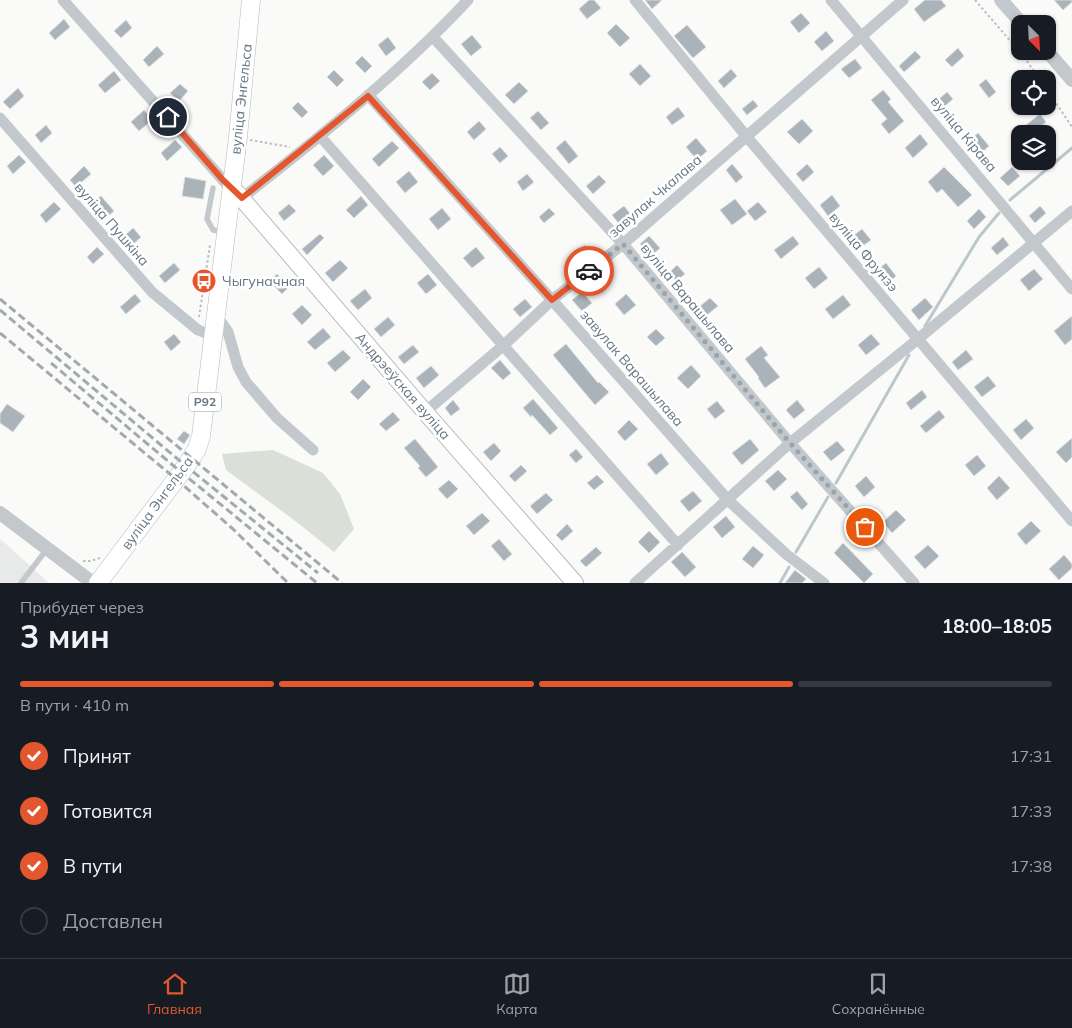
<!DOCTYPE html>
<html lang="ru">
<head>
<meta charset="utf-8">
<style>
	body { margin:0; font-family:Mulish,sans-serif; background:#20242c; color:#f1f3f6; height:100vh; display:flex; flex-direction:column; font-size:19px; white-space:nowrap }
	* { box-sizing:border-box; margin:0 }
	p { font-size:16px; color:#9ea1a6 }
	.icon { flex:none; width:28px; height:28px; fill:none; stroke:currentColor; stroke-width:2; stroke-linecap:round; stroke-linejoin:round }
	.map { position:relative; height:583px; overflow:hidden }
	.sheet { display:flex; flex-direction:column; background:#171b24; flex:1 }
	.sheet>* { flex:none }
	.needle { width:32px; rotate:156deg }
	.controls { position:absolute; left:1011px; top:15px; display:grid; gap:10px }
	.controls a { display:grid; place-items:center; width:45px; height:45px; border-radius:10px; background:#171b24; box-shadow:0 1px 4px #0004; font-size:25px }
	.pin { position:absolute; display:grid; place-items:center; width:42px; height:42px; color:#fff; margin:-21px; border:2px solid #fff; border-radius:50%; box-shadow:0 1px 5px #0007 }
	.courier { position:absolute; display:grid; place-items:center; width:50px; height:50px; margin:-25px; border:4px solid #e4572e; border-radius:50%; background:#fff; color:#222; box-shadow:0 1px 6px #0007 }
	.headline em { font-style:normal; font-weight:700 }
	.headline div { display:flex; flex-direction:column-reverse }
	.headline { display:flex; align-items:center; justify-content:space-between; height:85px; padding:0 20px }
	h1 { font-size:32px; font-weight:700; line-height:38px }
	.bar { display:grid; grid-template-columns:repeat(4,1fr); gap:8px 5px; align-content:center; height:60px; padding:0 20px }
	.bar i { height:6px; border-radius:4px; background:#363941 }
	.bar .on { background:#e4572e }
	.bar p { grid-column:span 4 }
	ol { padding:0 20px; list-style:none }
	li { display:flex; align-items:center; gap:15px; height:55px }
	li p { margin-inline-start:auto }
	li .icon { padding:5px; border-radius:50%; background:#e4572e; color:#fff; stroke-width:4 }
	li:last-child { color:#9ea1a6 }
	li i { width:28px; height:28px; border:2px solid #363941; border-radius:50% }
	.menu { display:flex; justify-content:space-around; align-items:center; height:70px; border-top:1px solid #363941; background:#171b24; font-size:14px; color:#9ea1a6 }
	.menu a { display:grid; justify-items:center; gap:2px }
	.menu .on { color:#e4572e }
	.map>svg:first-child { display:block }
	.built { fill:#e8e9e9 }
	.green { fill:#dadfd7 }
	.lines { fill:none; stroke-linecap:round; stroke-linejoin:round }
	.stream { stroke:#bbc7cb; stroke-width:3 }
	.building { fill:#aab3b9; stroke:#dcdcda }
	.secondary-casing { stroke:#b3babf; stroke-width:18 }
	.primary-casing { stroke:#b5babe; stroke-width:19 }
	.path { stroke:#bbbfc2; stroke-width:2; stroke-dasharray:2.5 2.5; stroke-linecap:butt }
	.service { stroke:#c3c8cc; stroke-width:5.5 }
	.minor { stroke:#c3c8cc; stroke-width:11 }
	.tertiary { stroke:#c3c8cc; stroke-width:14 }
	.secondary { stroke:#fff; stroke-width:16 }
	.primary { stroke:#fff; stroke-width:18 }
	.rail { stroke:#a2aab0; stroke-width:3; stroke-dasharray:8 4; stroke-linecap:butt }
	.done { stroke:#99a4ac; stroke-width:5; stroke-dasharray:0 9 }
	.route { stroke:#e4572e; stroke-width:6 }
	.labels { text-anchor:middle; stroke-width:5; stroke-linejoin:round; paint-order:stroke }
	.shield { fill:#fff; stroke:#939fa8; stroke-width:1 }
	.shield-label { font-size:12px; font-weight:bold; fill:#657683 }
	.street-label { font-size:14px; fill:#657683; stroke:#fff }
	.poi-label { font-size:14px; fill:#657683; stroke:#fff; text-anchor:start }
</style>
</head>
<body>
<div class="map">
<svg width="1072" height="583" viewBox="0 0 1072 583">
	<rect width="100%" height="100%" fill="#fafaf8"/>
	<path class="built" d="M 0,539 L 6,544 L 49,583 L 0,583 Z"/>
	<path class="green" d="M 273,450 L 323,473 L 340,494 L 354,529 L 334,552 L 298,523 L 226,470 L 222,454 Z"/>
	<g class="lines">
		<path class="stream" d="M 1010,200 L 1072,148
			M 925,326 L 979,237 L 999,213
			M 836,483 L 909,355
			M 796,552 L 828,497
			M 780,583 L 789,567"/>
	</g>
	<path class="building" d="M 589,0 L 594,0 L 601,8 L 587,19 L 579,9 Z
		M 645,0 L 662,0 L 652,9 Z
		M 925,0 L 941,0 L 946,6 L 924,22 L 914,9 Z
		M 1054,0 L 1072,0 L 1072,2 L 1063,10 Z
		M 801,13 L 810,23 L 799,33 L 790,22 Z
		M 64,19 L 70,27 L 55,40 L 49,33 Z
		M 126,20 L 132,28 L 121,38 L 114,31 Z
		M 616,24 L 630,38 L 620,47 L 607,33 Z
		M 687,25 L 706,47 L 693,58 L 674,36 Z
		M 826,31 L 834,41 L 822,51 L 814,42 Z
		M 472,35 L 482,47 L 471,56 L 461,44 Z
		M 388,37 L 396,48 L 386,56 L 378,45 Z
		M 157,46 L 164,54 L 149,67 L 143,60 Z
		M 958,48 L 964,56 L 952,67 L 945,60 Z
		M 915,51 L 921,57 L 904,72 L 899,66 Z
		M 362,56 L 372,66 L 365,73 L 355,63 Z
		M 855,59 L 862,68 L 849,78 L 841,69 Z
		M 640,64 L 651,76 L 640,86 L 629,74 Z
		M 731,69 L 737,76 L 724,88 L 718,81 Z
		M 334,70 L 344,80 L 337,87 L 327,77 Z
		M 114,71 L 121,80 L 105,93 L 98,85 Z
		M 432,73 L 440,81 L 430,90 L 422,82 Z
		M 986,79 L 996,92 L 989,98 L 979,85 Z
		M 519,82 L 528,91 L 514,104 L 505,95 Z
		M 180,84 L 188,91 L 179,101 L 170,93 Z
		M 18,88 L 24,96 L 10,109 L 3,102 Z
		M 883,90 L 891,99 L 888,102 L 904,121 L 889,134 L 881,124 L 887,119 L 871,100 Z
		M 947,92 L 953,99 L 938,112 L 932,105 Z
		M 753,100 L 758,106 L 747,115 L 742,109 Z
		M 298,102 L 308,112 L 302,118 L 292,108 Z
		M 678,107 L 685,116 L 672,125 L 666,117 Z
		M 144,110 L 152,120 L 139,131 L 131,122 Z
		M 538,111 L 549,123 L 541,130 L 530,118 Z
		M 1040,114 L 1046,122 L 1031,134 L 1025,134 L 1021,129 Z
		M 802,119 L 813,131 L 799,144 L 787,132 Z
		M 479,121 L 486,129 L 474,140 L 467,132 Z
		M 46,125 L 52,133 L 41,143 L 35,135 Z
		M 978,133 L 989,146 L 979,155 L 967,142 Z
		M 920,134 L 928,144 L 913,158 L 905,148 Z
		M 696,138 L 707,151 L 697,160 L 686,147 Z
		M 175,140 L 182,147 L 167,161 L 161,153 Z
		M 565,140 L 578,156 L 569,164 L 556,148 Z
		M 392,141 L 399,148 L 379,167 L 372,159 Z
		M 500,147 L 508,156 L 500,163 L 492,154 Z
		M 19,155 L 26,162 L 13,174 L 7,166 Z
		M 324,155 L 334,166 L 323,176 L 313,165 Z
		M 732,164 L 743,177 L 736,183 L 726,170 Z
		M 807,164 L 814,172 L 803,182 L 796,174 Z
		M 84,166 L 91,174 L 76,187 L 70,180 Z
		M 944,167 L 972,195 L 958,207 L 942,189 L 937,193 L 928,182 Z
		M 1012,167 L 1020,176 L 1008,186 L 1000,178 Z
		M 409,171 L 418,182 L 405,193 L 396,182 Z
		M 527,174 L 534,182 L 523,191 L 517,182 Z
		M 599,175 L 606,182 L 593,194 L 586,186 Z
		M 185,177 L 206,181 L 203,199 L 182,196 Z
		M 832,195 L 840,206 L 828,216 L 820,205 Z
		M 101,196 L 114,211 L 107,217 L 93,202 Z
		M 361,196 L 368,205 L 354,218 L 346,210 Z
		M 735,199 L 747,214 L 732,225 L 720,210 Z
		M 54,202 L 61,209 L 46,223 L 40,215 Z
		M 758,202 L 767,212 L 755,221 L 747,211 Z
		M 289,204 L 296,211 L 284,221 L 278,213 Z
		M 624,206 L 632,216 L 620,225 L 612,215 Z
		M 1040,206 L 1046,213 L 1035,223 L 1029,216 Z
		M 442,208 L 451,219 L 438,230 L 429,219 Z
		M 549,208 L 555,214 L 544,223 L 539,217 Z
		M 979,209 L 986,217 L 974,229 L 967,221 Z
		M 133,228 L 141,237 L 129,248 L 121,239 Z
		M 862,229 L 871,240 L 857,250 L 849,239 Z
		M 320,234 L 324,238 L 307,255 L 302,249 Z
		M 649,236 L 660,248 L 651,256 L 640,244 Z
		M 793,236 L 799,244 L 781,259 L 774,250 Z
		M 1003,237 L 1009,245 L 997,255 L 991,248 Z
		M 585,245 L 593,254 L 582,264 L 574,254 Z
		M 97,247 L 104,254 L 93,264 L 87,257 Z
		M 476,247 L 485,258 L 472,268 L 463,258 Z
		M 340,260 L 348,268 L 333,282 L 325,273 Z
		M 174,263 L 180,270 L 165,283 L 159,276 Z
		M 886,263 L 896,276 L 887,284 L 876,271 Z
		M 677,265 L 685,274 L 676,281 L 669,273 Z
		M 819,267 L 828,278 L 814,289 L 805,278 Z
		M 1034,269 L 1043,279 L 1029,291 L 1020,280 Z
		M 277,274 L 290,286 L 282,294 L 269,281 Z
		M 428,274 L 437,285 L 426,294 L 417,283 Z
		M 365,289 L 372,298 L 358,310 L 350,301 Z
		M 582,292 L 592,303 L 582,311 L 572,300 Z
		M 135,294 L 141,301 L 126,314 L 120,307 Z
		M 626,294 L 636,305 L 624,315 L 615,304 Z
		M 843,295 L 851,305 L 833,319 L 825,309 Z
		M 710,298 L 718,306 L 707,315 L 699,307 Z
		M 925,298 L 933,307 L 919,320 L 911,310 Z
		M 525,299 L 532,307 L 520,317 L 513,309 Z
		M 302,305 L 312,315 L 302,325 L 292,314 Z
		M 1072,316 L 1072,339 L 1065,345 L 1054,331 Z
		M 388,317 L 395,325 L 381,337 L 374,329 Z
		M 323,328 L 331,337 L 315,350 L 307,342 Z
		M 656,329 L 665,338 L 656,346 L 647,337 Z
		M 174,334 L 181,342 L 171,351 L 164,342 Z
		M 871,334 L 880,344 L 866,355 L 858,345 Z
		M 566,344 L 598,383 L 599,382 L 609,392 L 595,405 L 553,355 Z
		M 413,345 L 419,352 L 404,364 L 398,357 Z
		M 761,346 L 768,355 L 764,358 L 780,377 L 765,388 L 758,378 L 759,377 L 745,359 Z
		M 343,350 L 351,358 L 335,372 L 327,363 Z
		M 966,350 L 973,359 L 958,370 L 952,362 Z
		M 500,360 L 511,373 L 503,380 L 491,368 Z
		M 691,365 L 701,376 L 688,389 L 677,378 Z
		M 431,366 L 439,375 L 424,388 L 416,378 Z
		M 988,376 L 996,386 L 982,397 L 974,387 Z
		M 363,379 L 371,387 L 358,400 L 350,392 Z
		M 922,390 L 927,397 L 911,410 L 906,403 Z
		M 533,399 L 558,428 L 550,435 L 532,415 L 531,417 L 523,408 Z
		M 453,400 L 460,409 L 451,416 L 445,408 Z
		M 797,400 L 805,410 L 794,419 L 786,410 Z
		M 717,401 L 725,411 L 715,419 L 707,409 Z
		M 7,404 L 25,416 L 13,432 L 0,423 L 0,414 Z
		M 939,410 L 945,417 L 926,433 L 920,426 Z
		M 393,412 L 400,420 L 386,431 L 379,424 Z
		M 1026,419 L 1034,428 L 1021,440 L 1013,430 Z
		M 629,420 L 638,429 L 625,441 L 617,432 Z
		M 184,431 L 190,435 L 184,444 L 177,439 Z
		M 1072,438 L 1072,457 L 1066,463 L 1056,452 Z
		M 415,439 L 438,467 L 426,477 L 418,468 L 420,466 L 404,448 Z
		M 750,439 L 759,450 L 742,465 L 732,453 Z
		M 837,441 L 845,450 L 831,461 L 823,452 Z
		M 494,443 L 501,451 L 491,461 L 483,452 Z
		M 576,449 L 583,457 L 576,463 L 569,455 Z
		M 661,453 L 669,464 L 656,475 L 647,464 Z
		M 977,455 L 986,466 L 974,476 L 965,465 Z
		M 521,465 L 527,471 L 515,482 L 509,476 Z
		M 778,470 L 787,479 L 774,491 L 765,481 Z
		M 597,475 L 604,482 L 594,490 L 587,483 Z
		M 866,476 L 875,487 L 864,497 L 855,486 Z
		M 999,476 L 1010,488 L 997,500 L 987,488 Z
		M 449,480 L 458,489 L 447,499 L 438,489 Z
		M 693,491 L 702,501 L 689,512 L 680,501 Z
		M 797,491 L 808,504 L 802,510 L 790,497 Z
		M 546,493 L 553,500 L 537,514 L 530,506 Z
		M 896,510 L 906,520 L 892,533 L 883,522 Z
		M 482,513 L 490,521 L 474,535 L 466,526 Z
		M 726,516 L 735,527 L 722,538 L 713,527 Z
		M 1031,521 L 1041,531 L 1026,545 L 1017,534 Z
		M 567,524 L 573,531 L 562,541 L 556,535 Z
		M 649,531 L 660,542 L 649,553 L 638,542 Z
		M 499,539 L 512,554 L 504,561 L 491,546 Z
		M 843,543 L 873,574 L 864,583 L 834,553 Z
		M 928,545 L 939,556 L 925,569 L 914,557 Z
		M 753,546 L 764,555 L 753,568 L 742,559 Z
		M 596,547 L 602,553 L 586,567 L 580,561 Z
		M 682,552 L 696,567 L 685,577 L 671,562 Z
		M 1064,555 L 1072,564 L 1072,568 L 1059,580 L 1049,569 Z
		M 795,570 L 806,579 L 802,583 L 785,583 Z"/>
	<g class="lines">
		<defs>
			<path id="secondary" d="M 231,189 L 237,193 L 425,412 L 575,583"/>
			<path id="primary" d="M 98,583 L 186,466 L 197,449 L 201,436 L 238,137 L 251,0"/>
		</defs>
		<use href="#secondary" class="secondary-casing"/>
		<use href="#primary" class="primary-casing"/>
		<path class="path" d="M 975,0 L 1025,58 L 1039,79
			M 1048,91 L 1072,127
			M 250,140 L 290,147
			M 199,317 L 210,245
			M 83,561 L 90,561 L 100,558"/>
		<path class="service" d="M 213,188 L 207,219 L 213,230 L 224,232
			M 21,583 L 47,549"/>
		<path class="minor" d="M 63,0 L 231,189
			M 635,0 L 747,137 L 1072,521
			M 831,0 L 1072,289
			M 433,37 L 623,244 L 790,443 L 914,583
			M 368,95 L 552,300 L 728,500 L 786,554 L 824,583
			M 0,118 L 152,292 L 198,330 L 213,336
			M 320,136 L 678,545
			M 242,198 C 321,136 400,73 468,0
			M 215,317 L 219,319 L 228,332 L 238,367 L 246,382 L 277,418 L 313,450
			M 425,412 L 504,345 L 552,300 L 623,244 L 903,0
			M 635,583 L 790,443 L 918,339 L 1072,211"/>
		<path class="tertiary" d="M 1001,0 L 1022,24
			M 1047,51 L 1072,80
			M 0,513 L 93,583"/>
		<use href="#secondary" class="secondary"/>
		<use href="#primary" class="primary"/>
		<path class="rail" d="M 0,299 L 342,583
			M 0,310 L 186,466 L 318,573
			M 0,333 L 176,479 L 233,529 L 288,583
			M 51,363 L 181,472 L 317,583"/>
	</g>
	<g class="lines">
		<path class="done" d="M 589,271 L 623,244 L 790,443 L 865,527"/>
		<path class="route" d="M 168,117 L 222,179 L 242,198 L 368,96 L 552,300 L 589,271"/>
	</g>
	<defs>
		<symbol id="bus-disc" viewBox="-11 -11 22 22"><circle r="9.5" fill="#e4572e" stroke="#fff"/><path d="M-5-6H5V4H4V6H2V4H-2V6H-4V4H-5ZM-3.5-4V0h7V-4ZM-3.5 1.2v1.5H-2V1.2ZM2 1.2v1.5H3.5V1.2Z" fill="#fff"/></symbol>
	</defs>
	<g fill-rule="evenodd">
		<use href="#bus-disc" x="190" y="267" width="28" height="28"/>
	</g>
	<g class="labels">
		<rect class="shield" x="189" y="392.5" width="32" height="19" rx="4"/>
		<g class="shield-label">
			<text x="205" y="406">Р92</text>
		</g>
		<g class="street-label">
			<text transform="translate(241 99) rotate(-84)" y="5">вуліца Энгельса</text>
			<text transform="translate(964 134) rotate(50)" y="5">вуліца Кірава</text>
			<text transform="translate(655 196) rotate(-41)" y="5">завулак Чкалава</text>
			<text transform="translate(112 224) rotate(49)" y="5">вуліца Пушкіна</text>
			<text transform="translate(864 252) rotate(50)" y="5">вуліца Фрунзэ</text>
			<text transform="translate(688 298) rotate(50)" y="5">вуліца Варашылава</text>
			<text transform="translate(632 368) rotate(49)" y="5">завулак Варашылава</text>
			<text transform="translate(403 386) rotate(49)" y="5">Андрэеўская вуліца</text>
			<text transform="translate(157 503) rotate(-54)" y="5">вуліца Энгельса</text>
		</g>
		<g class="poi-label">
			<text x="222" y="286">Чыгуначная</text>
		</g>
	</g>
</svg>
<div class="controls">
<a><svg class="needle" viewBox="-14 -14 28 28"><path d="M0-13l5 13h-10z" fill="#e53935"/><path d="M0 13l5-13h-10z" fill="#9ea1a6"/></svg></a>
<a><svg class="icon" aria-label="locate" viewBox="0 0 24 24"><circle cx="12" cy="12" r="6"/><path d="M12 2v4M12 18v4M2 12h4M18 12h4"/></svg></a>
<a><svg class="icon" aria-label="layers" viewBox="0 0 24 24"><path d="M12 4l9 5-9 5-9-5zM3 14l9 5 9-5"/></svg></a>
</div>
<div class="pin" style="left:865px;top:527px;background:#ea580c"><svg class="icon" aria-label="bag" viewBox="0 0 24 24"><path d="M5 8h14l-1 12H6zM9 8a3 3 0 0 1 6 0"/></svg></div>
<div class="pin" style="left:168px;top:117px;background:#1f2937"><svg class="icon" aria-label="home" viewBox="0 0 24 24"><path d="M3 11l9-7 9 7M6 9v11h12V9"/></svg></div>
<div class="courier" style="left:589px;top:271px"><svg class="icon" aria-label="car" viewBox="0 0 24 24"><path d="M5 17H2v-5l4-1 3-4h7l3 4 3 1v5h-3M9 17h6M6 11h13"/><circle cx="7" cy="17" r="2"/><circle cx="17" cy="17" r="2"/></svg></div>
</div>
<section class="sheet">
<div class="headline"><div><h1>3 мин</h1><p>Прибудет через</p></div><em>18:00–18:05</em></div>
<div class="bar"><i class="on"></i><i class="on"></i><i class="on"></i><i></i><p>В пути · 410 m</p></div>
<ol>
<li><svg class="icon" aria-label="check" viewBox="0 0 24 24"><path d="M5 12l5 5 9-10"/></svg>Принят<p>17:31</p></li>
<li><svg class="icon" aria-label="check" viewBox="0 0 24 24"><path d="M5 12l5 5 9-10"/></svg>Готовится<p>17:33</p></li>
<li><svg class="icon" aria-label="check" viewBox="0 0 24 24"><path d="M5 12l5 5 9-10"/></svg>В пути<p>17:38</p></li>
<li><i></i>Доставлен</li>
</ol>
</section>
<nav class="menu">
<a class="on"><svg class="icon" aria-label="home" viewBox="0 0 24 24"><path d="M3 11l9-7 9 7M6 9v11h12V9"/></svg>Главная</a>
<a><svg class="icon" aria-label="map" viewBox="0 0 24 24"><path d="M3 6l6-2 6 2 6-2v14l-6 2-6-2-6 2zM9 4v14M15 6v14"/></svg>Карта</a>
<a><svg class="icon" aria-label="saved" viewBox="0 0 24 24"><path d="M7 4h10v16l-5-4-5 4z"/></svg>Сохранённые</a>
</nav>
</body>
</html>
